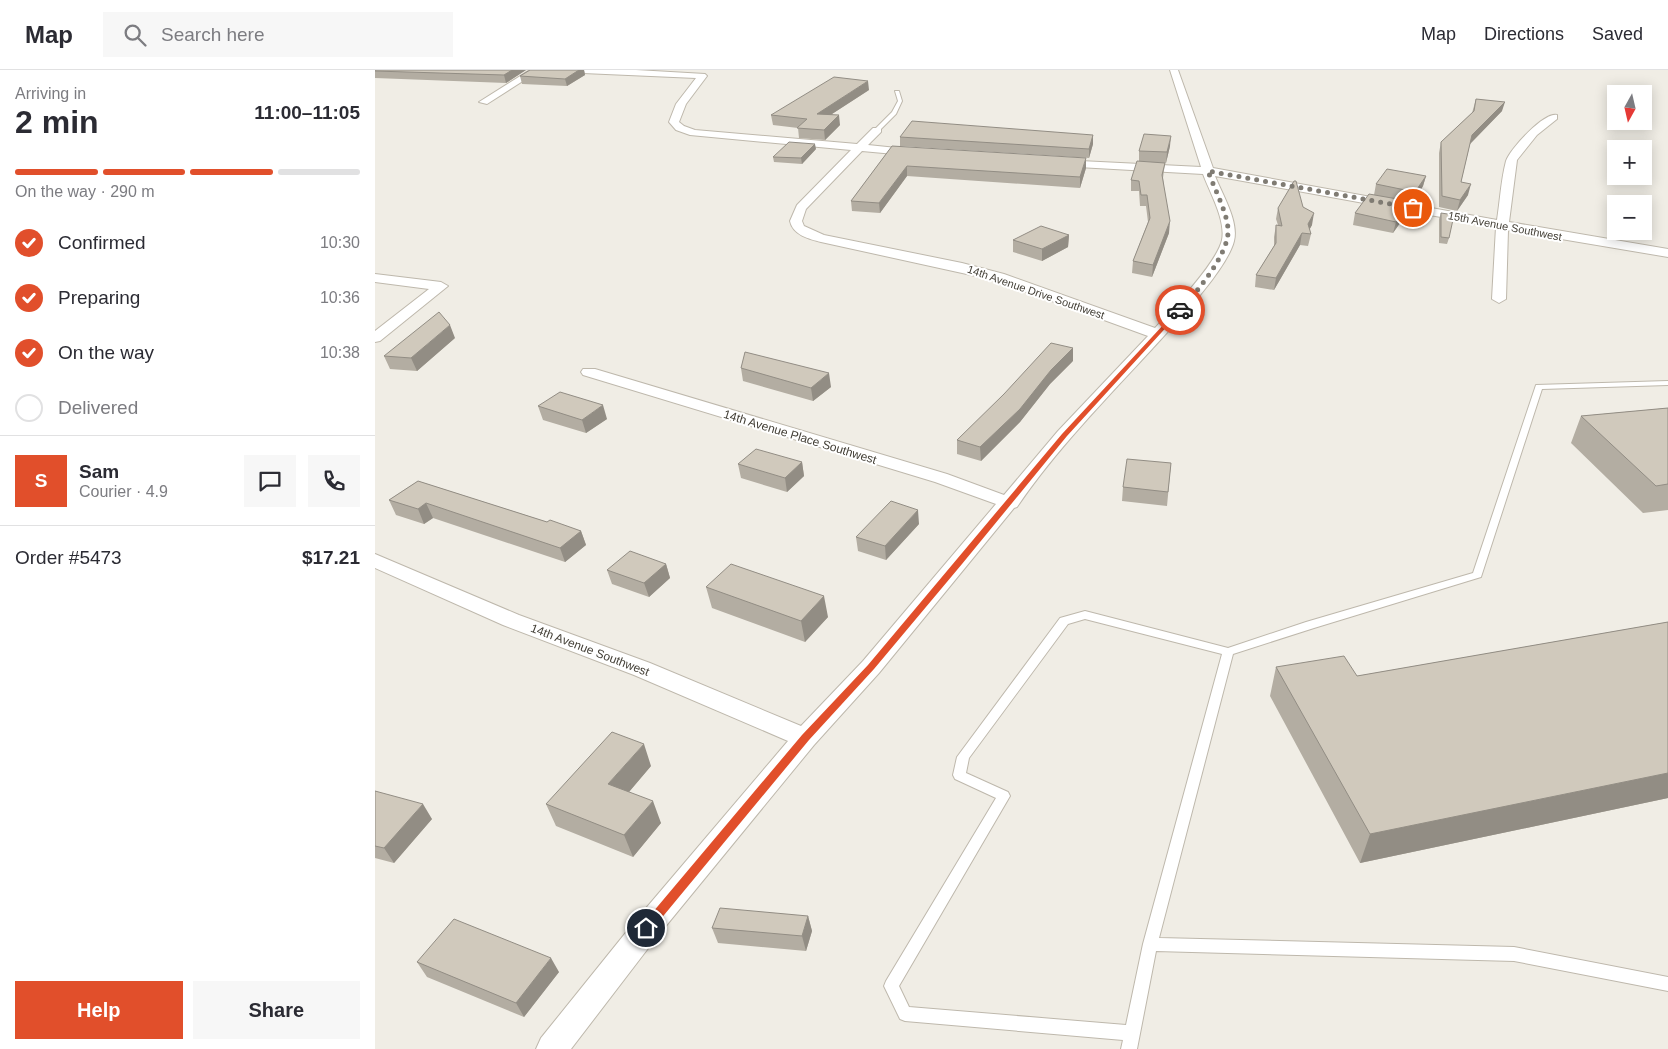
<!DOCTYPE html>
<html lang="en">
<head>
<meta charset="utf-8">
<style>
	body { margin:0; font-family:Helvetica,sans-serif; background:#f7f7f7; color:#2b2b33; height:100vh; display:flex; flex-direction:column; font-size:19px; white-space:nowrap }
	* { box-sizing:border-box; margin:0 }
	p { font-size:16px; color:#7c7c81 }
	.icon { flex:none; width:28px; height:28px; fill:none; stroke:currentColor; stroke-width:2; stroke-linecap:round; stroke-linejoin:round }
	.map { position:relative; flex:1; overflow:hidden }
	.details { display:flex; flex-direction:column; background:#fff; width:375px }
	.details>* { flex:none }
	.needle { width:32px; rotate:188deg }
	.fabs { position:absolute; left:1232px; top:15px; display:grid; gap:10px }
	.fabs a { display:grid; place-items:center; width:45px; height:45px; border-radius:0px; background:#fff; box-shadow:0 2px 12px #0003; font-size:25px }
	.pin { position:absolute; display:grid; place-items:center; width:42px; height:42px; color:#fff; margin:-21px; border:2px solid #fff; border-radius:50%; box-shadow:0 1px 5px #0007 }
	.courier { position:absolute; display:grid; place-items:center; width:50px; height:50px; margin:-25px; border:4px solid #e14f2b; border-radius:50%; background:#fff; color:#222; box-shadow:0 1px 6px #0007 }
	.summary em { font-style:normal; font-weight:800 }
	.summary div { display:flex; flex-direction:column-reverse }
	.summary { display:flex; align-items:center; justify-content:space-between; height:85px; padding:0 15px }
	h1 { font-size:32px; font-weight:800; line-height:38px }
	.bar { display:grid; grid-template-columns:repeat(4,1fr); gap:8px 5px; align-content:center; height:60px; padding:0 15px }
	.bar i { height:6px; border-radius:4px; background:#e1e1e2 }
	.bar .on { background:#e14f2b }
	.bar p { grid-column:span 4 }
	.line { display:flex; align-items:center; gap:12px; padding:0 15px; border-top:1px solid #e1e1e2 }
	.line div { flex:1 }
	.round { display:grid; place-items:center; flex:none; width:52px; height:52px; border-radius:0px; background:#f7f7f7 }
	ol { padding:0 15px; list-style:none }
	li { display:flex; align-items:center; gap:15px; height:55px }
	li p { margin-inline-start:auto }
	li .icon { padding:5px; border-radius:50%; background:#e14f2b; color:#fff; stroke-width:4 }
	li:last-child { color:#7c7c81 }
	li i { width:28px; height:28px; border:2px solid #e1e1e2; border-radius:50% }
	.cta { display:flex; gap:10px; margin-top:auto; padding:10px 15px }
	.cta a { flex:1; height:58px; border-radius:0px; background:#e14f2b; color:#fff; font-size:20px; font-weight:800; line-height:58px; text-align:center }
	.cta a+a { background:#f7f7f7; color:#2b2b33 }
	header { display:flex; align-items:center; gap:30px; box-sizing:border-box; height:70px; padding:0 25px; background:#fff; border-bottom:1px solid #e1e1e2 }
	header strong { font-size:24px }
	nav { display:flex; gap:28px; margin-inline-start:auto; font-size:18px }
	.search { width:350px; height:45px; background:#f7f7f7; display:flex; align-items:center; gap:12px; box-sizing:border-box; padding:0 18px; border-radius:0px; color:#7c7c81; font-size:19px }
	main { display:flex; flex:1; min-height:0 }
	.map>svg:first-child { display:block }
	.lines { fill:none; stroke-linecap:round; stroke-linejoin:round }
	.service-casing { stroke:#beb8ac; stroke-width:2 }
	.minor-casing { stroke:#beb8ac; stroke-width:2 }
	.service { fill:#fff; fill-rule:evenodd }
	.minor { fill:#fff; fill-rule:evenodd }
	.wall { fill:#b3ada2 }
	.shaded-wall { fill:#928d84 }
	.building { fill:#d0c9bc; stroke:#928d84 }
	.route { fill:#e14f2b }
	.done { stroke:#7f7b73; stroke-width:5; stroke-dasharray:0 9 }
	.labels { text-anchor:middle; stroke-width:4; stroke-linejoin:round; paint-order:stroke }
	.far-street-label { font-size:11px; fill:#423e35; stroke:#fff }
	.street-label { font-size:12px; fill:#423e35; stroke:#fff }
</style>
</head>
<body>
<header>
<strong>Map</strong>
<div class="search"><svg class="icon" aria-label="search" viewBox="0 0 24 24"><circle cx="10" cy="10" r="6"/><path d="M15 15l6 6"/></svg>Search here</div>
<nav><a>Map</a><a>Directions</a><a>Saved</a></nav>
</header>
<main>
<section class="details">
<div class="summary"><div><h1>2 min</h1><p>Arriving in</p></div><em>11:00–11:05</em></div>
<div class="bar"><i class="on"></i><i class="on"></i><i class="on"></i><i></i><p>On the way · 290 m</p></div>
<ol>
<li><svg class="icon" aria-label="check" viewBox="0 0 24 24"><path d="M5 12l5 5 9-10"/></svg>Confirmed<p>10:30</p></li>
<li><svg class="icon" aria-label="check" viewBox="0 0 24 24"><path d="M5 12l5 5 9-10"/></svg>Preparing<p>10:36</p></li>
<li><svg class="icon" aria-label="check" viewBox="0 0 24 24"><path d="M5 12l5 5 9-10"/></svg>On the way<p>10:38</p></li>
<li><i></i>Delivered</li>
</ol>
<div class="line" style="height:90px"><b class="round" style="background:#e14f2b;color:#fff">S</b><div><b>Sam</b><p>Courier · 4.9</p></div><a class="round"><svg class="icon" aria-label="chat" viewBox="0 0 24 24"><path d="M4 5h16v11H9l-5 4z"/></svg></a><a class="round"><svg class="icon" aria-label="phone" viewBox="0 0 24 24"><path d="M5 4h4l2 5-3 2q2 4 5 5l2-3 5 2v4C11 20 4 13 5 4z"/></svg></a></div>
<div class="line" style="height:65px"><div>Order #5473</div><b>$17.21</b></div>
<div class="cta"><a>Help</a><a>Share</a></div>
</section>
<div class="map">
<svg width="1293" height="979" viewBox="0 0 1293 979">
	<rect width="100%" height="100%" fill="#f0ede5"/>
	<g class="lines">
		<defs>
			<path id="service" d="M 520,21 L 524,21 L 527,31 L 521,44 L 504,61 L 500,61 L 500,59 L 517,42 L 523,31 Z
				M 1293,311 L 1293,315 L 1167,319 L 1106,507 L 939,558 L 858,584 L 784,868 L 1139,877 L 1293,907 L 1293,921 L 1139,891 L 781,881 L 762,979 L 746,979 L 748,970 L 530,951 L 525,949 L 509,916 L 511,911 L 621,728 L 580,709 L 578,705 L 582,687 L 685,548 L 710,541 L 853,578 L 931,552 L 1098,503 L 1161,315 ZM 710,549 L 847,584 L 768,874 L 751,955 L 534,937 L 524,916 L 635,726 L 633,722 L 591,703 L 594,688 L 693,554 Z"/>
			<path id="minor" d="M 155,0 L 165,0 L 112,34 L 104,32 Z
				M 204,0 L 261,0 L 330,4 L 332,6 L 311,34 L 304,52 L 309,56 L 320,60 L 482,74 L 498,58 L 506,58 L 506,62 L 493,75 L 541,80 L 546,83 L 541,86 L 487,81 L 431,139 L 427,151 L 429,156 L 449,165 L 587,193 L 629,204 L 780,258 C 797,240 842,193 847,170 C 851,150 835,123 828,104 L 685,96 L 679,93 L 685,90 L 826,97 L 795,0 L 803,0 L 838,98 L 1122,150 C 1125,131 1126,110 1131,91 C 1135,79 1169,42 1182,45 L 1182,49 L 1162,65 L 1142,90 L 1134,152 L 1293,179 L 1293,187 L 1133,160 L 1131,229 L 1124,233 L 1117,229 L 1121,157 L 840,106 C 847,124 864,151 859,171 C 852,200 798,256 777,279 C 730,330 680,381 642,437 L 639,438 L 504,603 L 439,675 L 281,868 L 196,979 L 161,979 L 166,968 L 261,850 L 413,671 L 259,605 L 128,555 L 0,498 L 0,484 L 144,545 L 275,593 L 426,656 L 488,591 L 621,434 L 560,412 L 208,305 L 206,302 L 208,299 L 220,299 L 572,404 L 629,425 L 683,361 L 773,266 L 619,210 L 446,172 C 434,169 418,165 415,151 L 422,135 L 476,80 L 315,65 L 301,60 L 294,52 L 301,34 L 321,8 L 208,3 Z
				M 0,204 L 66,212 L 73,216 L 5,271 L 0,272 L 0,261 L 54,219 L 0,212 Z"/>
		</defs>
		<use href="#service" class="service-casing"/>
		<use href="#minor" class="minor-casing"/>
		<use href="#service" class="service"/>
		<use href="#minor" class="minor"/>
	</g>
	<path class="wall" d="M 0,0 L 151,0 L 131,13 L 0,8 Z
		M 155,0 L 209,0 L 210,5 L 192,16 L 147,14 L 145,6 Z
		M 494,20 L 457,44 L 465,55 L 450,70 L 424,68 L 423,58 L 398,55 L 396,45 Z
		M 1101,29 L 1127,41 L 1095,74 L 1086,112 L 1093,125 L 1082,141 L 1064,137 L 1064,83 L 1066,72 L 1097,43 Z
		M 718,65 L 718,74 L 714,88 L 525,76 L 525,67 Z
		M 517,76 L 711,98 L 705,118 L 532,106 L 505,143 L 477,141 L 476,131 Z
		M 795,76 L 791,93 L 790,93 L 788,108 L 794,163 L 777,207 L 757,203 L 758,191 L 773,152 L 771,136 L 765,136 L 764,121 L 756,121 L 756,110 L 764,91 L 764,81 Z
		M 441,79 L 427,94 L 399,92 L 398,87 Z
		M 1051,106 L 1048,116 L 1038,133 L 1034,132 L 1032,143 L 1018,163 L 978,155 L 980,143 L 999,125 L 1001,114 Z
		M 928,137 L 937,155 L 934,160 L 936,164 L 933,176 L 925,175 L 899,220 L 880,217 L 881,205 L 899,176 L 899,167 L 901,155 L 903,155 L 901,149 L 903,138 Z
		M 1066,143 L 1074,168 L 1072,174 L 1064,173 L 1064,149 Z
		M 694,165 L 693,177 L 667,191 L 638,182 L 638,170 Z
		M 80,268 L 42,301 L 15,299 L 9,286 Z
		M 698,291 L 675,314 L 645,352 L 606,391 L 582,384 L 582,370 Z
		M 366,298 L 456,317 L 438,331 L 368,311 Z
		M 163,336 L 232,349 L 211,363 L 168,350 Z
		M 1293,338 L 1293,440 L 1268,443 L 1196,373 L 1206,346 Z
		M 427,392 L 429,406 L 412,422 L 366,408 L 363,394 Z
		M 796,393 L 792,436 L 747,431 L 748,417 Z
		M 43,411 L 172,452 L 206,461 L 211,475 L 190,492 L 58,448 L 49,454 L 21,445 L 14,430 Z
		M 544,454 L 511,490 L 483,481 L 481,467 Z
		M 291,494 L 295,508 L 274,527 L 237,514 L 232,500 Z
		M 331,517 L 453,547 L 430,572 L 337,538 Z
		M 1293,552 L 1293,728 L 985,793 L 895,626 L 901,597 L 982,606 Z
		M 276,696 L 254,722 L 286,753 L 258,787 L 181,756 L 171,734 Z
		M 0,721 L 57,749 L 19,793 L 0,788 Z
		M 433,846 L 437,861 L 431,881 L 343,873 L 337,858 Z
		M 42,892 L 184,902 L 149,947 L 52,907 Z"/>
	<path class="shaded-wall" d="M 137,0 L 151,0 L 131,13 L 129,5 Z
		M 204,0 L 209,0 L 210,5 L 192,16 L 190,9 Z
		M 493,11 L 494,20 L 443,53 L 442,44 Z
		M 1130,32 L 1127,41 L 1094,75 L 1097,65 Z
		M 464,45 L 465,55 L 450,70 L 449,60 Z
		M 718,65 L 718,74 L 714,88 L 714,79 Z
		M 796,66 L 795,76 L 791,93 L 792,82 Z
		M 440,74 L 441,79 L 427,94 L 426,88 Z
		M 711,88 L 711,98 L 705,118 L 705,107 Z
		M 532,96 L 532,106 L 505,143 L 504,133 Z
		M 1051,106 L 1048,116 L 1038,133 L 1040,122 Z
		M 1096,114 L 1093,125 L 1082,141 L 1085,130 Z
		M 1034,131 L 1032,143 L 1018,163 L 1021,152 Z
		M 939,143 L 937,155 L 932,164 L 933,154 Z
		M 795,151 L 794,163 L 777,207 L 778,195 Z
		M 927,163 L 925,175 L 899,220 L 901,208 Z
		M 694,165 L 693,177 L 667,191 L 667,179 Z
		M 75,255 L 80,268 L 42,301 L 36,288 Z
		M 698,278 L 698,291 L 675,314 L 645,352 L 606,391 L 605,377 L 676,300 Z
		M 454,303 L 456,317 L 438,331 L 436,318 Z
		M 228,335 L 232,349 L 211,363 L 207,350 Z
		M 427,392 L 429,406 L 412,422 L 410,408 Z
		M 51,433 L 58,448 L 49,454 L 43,439 Z
		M 543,440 L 544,454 L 511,490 L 510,476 Z
		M 206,461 L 211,475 L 190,492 L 185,478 Z
		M 291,494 L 295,508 L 274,527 L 269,513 Z
		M 449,526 L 453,547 L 430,572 L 426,551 Z
		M 269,674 L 276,696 L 242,736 L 233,714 Z
		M 1293,703 L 1293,728 L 985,793 L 995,764 Z
		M 278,731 L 286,753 L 258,787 L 249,765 Z
		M 48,734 L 57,749 L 19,793 L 9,778 Z
		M 433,846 L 437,861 L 431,881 L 427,866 Z
		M 176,888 L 184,902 L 149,947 L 141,933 Z"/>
	<path class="building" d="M 0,0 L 137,0 L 129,5 L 0,1 Z
		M 155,0 L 204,0 L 190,9 L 145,6 Z
		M 459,7 L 493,11 L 442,44 L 464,45 L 449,60 L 422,58 L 432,49 L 396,45 Z
		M 1101,29 L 1130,32 L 1097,65 L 1086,112 L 1096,114 L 1085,130 L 1067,126 L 1066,72 L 1099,41 Z
		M 537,51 L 718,65 L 714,79 L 525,67 Z
		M 769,64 L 796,66 L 792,82 L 764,81 Z
		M 414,72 L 440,74 L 426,88 L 398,87 Z
		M 517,76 L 711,88 L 705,107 L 532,96 L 504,133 L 476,131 Z
		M 762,91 L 790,93 L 787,105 L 795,151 L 778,195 L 758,191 L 775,148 L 772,125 L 766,125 L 764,111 L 756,110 Z
		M 1012,99 L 1051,106 L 1040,122 L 1001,114 Z
		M 919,111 L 921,111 L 928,137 L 939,143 L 933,154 L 936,164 L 927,163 L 901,208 L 881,205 L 901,173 L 901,155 L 907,156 L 903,138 Z
		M 994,124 L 1034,131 L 1021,152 L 980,143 Z
		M 1066,143 L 1079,145 L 1074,168 L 1066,167 Z
		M 666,156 L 694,165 L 667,179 L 638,170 Z
		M 64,242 L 75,255 L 36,288 L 9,286 Z
		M 676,273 L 698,278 L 676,300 L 645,339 L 605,377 L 582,370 L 629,324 Z
		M 370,282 L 454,303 L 436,318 L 366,298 Z
		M 185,322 L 228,335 L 207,350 L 163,336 Z
		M 1293,338 L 1293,414 L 1281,416 L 1206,346 Z
		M 381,379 L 427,392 L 410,408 L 363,394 Z
		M 752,389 L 796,393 L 793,422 L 748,417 Z
		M 43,411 L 172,452 L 175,450 L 206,461 L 185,478 L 51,433 L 43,439 L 14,430 Z
		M 516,431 L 543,440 L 510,476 L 481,467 Z
		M 255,481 L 291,494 L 269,513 L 232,500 Z
		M 356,494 L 449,526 L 426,551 L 331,517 Z
		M 1293,552 L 1293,703 L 995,764 L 901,597 L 969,586 L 982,606 Z
		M 237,662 L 269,674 L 233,714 L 278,731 L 249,765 L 171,734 Z
		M 0,721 L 48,734 L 9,778 L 0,776 Z
		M 345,838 L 433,846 L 427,866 L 337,858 Z
		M 79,849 L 176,888 L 141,933 L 42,892 Z"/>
	<path class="route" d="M 803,239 L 807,240 L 692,366 L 587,494 L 499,599 L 434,670 L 275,862 L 267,862 L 267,855 L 427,665 L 493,595 L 687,364 Z"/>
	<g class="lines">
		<path class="done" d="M 805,240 C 821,223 855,183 853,159 C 852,142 839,118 833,101 L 1038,138"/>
	</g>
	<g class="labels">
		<g class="far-street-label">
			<text transform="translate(1130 156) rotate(11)" y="4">15th Avenue Southwest</text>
			<text transform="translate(661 222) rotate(19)" y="4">14th Avenue Drive Southwest</text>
		</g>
		<g class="street-label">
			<text transform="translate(425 367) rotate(17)" y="4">14th Avenue Place Southwest</text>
			<text transform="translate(215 580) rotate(21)" y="4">14th Avenue Southwest</text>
		</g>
	</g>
</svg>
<div class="fabs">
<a><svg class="needle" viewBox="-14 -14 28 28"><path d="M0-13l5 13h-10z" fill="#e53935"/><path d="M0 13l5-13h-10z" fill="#7c7c81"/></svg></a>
<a>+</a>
<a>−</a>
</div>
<div class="pin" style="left:1038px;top:138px;background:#ea580c"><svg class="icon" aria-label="bag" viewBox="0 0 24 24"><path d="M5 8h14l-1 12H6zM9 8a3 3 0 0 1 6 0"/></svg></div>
<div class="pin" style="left:271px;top:858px;background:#1f2937"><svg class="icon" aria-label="home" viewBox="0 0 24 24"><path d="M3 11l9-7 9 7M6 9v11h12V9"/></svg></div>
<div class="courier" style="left:805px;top:240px"><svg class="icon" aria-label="car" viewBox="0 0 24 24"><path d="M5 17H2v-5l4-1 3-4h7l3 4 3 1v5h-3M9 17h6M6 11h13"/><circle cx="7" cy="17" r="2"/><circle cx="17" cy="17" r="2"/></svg></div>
</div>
</main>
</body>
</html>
